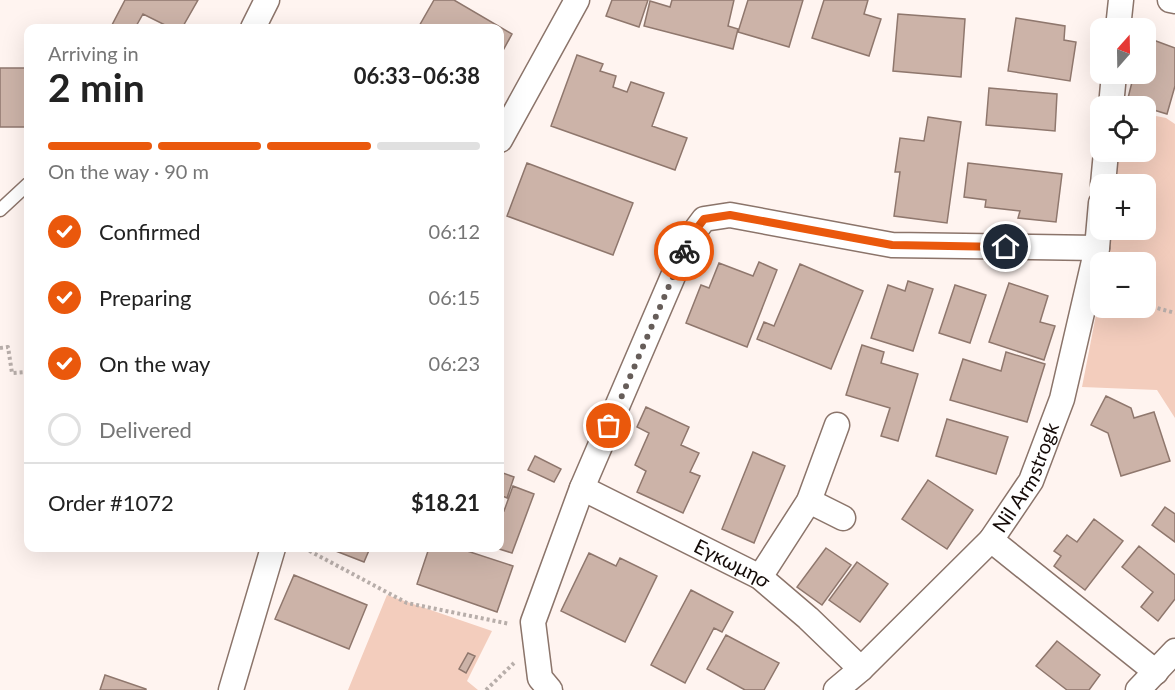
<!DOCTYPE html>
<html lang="en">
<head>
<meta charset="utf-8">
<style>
	body { margin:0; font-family:Lato,sans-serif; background:#f6f6f6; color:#222; height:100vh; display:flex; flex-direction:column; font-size:22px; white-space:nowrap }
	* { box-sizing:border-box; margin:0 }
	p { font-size:20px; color:#767676 }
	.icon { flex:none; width:33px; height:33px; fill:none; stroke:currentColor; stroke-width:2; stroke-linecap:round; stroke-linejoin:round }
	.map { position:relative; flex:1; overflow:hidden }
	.panel { position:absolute; left:24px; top:24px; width:480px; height:528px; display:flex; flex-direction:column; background:#fff; border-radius:12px; box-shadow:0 6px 24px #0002 }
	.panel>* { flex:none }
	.needle { width:39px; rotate:20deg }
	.buttons { position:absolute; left:1090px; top:18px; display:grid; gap:12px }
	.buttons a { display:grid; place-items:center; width:66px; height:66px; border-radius:12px; background:#fff; box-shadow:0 6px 24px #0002; font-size:30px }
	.pin { position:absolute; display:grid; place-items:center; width:51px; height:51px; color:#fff; margin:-26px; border:3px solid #fff; border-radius:50%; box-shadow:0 2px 6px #0007 }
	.courier { position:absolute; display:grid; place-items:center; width:60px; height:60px; margin:-30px; border:4px solid #ea580c; border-radius:50%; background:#fff; color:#222; box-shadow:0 2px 8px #0007 }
	.head em { font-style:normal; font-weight:700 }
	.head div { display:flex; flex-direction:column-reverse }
	.head { display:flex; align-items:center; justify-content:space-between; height:102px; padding:0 24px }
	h1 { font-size:39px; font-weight:700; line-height:45px }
	.bar { display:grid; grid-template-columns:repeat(4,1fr); gap:9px 6px; align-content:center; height:72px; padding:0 24px }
	.bar i { height:8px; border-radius:4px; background:#e0e0e0 }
	.bar .current { background:#ea580c }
	.bar p { grid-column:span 4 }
	.line { display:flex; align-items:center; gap:15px; padding:0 24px; border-top:2px solid #e0e0e0 }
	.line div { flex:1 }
	ol { padding:0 24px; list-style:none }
	li { display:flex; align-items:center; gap:18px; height:66px }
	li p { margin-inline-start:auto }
	li .icon { padding:6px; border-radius:50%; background:#ea580c; color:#fff; stroke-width:4 }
	li:last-child { color:#767676 }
	li i { width:33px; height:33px; border:3px solid #e0e0e0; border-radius:50% }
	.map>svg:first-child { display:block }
	.green { fill:#f3cdbd }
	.building { fill:#ccb3a8; stroke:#8f776d; stroke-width:1.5 }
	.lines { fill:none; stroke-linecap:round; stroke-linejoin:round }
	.lane-casing { stroke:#8b746a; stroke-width:15 }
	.street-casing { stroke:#8b746a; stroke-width:27 }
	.path { stroke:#b8aeaa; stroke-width:4; stroke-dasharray:3 3; stroke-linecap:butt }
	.lane { stroke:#fff; stroke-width:12 }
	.street { stroke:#fff; stroke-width:24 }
	.done { stroke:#665d59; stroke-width:6; stroke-dasharray:0 10.8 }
	.route { stroke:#ea580c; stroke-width:8 }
	.labels { text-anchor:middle; stroke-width:5; stroke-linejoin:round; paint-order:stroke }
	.street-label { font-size:20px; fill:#140b08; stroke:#fff }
</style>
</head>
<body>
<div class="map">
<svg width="1175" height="690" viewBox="0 0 1175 690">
	<rect width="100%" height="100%" fill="#fff4f0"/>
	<path class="green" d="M 1146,114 L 1166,118 L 1175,124 L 1175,418 L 1157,390 L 1082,387 L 1101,289 L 1101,308 L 1146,308 L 1146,262 L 1104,262 L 1107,230 L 1146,230 L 1146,184 L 1112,184 L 1116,152 L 1146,152 Z
		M 387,595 L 492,631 L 467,681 L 478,690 L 348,690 Z"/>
	<path class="building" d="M 125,0 L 198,0 L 182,28 L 171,28 L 143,14 L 135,28 L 119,28 L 112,25 Z
		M 434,0 L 454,0 L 512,34 L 500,56 L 500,28 L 418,28 Z
		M 612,0 L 648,0 L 639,27 L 606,16 Z
		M 672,0 L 734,0 L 728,26 L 738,29 L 733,49 L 644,26 L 650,1 L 670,7 Z
		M 748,0 L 803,0 L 789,47 L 738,32 Z
		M 824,0 L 868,0 L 864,14 L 881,19 L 869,56 L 812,38 Z
		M 898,14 L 965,19 L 961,77 L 893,71 Z
		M 1016,18 L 1065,26 L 1064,40 L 1076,42 L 1070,81 L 1008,71 Z
		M 1156,41 L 1175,48 L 1175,86 L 1167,114 L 1127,102 L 1134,74 L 1146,74 L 1146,48 Z
		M 577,55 L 603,64 L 600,71 L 616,76 L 613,87 L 627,92 L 631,82 L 664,93 L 652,126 L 687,138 L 675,170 L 551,126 Z
		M 0,68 L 28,68 L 28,127 L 0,127 Z
		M 989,88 L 1057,94 L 1055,131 L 986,125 Z
		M 928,117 L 961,122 L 947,223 L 894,216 L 900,172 L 895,172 L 900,138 L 924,141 Z
		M 527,163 L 633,203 L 613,255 L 507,216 Z
		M 968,163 L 1062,174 L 1056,222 L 1018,218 L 1020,211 L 985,207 L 986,200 L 964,197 Z
		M 759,262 L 777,270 L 747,347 L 686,323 L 701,285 L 709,288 L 719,263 L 753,276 Z
		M 800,264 L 863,291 L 831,369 L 757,339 L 764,322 L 774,326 Z
		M 908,281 L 933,289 L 913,351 L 871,338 L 888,285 L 905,291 Z
		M 1009,283 L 1048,296 L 1040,322 L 1055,326 L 1044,360 L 989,342 Z
		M 955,285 L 986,295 L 970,343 L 939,333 Z
		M 862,345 L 884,352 L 881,363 L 918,374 L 898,441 L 881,436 L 890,408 L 846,395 Z
		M 1006,352 L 1045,364 L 1027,422 L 950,400 L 963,359 L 1001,371 Z
		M 1106,396 L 1131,408 L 1134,418 L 1154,412 L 1170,461 L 1121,476 L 1108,433 L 1091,425 Z
		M 646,407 L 689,427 L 681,445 L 699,453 L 690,472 L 700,476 L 683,513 L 637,492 L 646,471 L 635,465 L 649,433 L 637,427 Z
		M 947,419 L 1008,437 L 996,474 L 936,456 Z
		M 753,452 L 785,466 L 754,543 L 722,529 Z
		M 535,456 L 561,469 L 554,482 L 528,470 Z
		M 500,472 L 514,477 L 507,498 L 500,495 Z
		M 928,480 L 973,510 L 947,549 L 902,519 Z
		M 513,486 L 534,494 L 512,553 L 496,548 L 500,548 L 500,509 L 504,511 Z
		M 1165,507 L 1175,514 L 1175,542 L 1152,525 Z
		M 1094,519 L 1123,541 L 1085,590 L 1054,566 L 1061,556 L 1054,551 L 1067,535 L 1077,542 Z
		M 1139,546 L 1175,575 L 1175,599 L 1158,621 L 1141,607 L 1153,592 L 1122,567 Z
		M 328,548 L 370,548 L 364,562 Z
		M 429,548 L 458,548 L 513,566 L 497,612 L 417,584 Z
		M 826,548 L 851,565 L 822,605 L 797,587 Z
		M 589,553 L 616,566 L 620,558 L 657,576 L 625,642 L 561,611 Z
		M 857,562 L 888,584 L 860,622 L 829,600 Z
		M 294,575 L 367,605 L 349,649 L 275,619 Z
		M 691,590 L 733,612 L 722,632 L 714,628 L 685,683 L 651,665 Z
		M 726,635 L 779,663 L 764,690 L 745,690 L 707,669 Z
		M 1057,641 L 1100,675 L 1089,690 L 1067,690 L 1036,666 Z
		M 468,653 L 475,656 L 466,673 L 459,669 Z
		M 105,675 L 146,689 L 146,690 L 100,690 Z"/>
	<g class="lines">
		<defs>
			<path id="lane" d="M 0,210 L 28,184"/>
			<g id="street">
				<path d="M 1170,0 L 1175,1"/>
				<path d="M 253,28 L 267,0"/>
				<path d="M 1118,28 L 1121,0"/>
				<path d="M 1111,106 L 1114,74"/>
				<path d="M 500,140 L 577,0"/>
				<path d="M 1103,184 L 1106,152"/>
				<path id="s1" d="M 582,488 L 760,577 L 808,618 L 861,669"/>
				<path d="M 809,501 L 843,518"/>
				<path d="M 991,540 L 1156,672"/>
				<path d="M 760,577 L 809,501 L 837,425"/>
				<path d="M 231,690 L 273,548"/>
				<path d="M 550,690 L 540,678 L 533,622 L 582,488 L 689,239 L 704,219 L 730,215 L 892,245 L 1097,248"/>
				<path id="s2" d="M 836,690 L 861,669 L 991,540 L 1031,481 L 1062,399 L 1097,248 L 1101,203"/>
				<path d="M 1138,690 L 1175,651"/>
			</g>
		</defs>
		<use href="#lane" class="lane-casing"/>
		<use href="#street" class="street-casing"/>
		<path class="path" d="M 1146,305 L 1175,313
			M 0,348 L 8,347 L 12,373 L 28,372
			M 304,548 L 407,603 L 510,624
			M 486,690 L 514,663"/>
		<use href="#lane" class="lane"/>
		<use href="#street" class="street"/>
	</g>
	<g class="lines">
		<path class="done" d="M 609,426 L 684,251"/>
		<path class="route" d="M 684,251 L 689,239 L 704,219 L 730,215 L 892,245 L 1006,247"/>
	</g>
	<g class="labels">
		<g class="street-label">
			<text dy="7" stroke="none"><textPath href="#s2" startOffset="288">Nil Armstrogk</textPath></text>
			<text dy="7" stroke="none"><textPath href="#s1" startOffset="168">Εγκωμησ</textPath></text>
		</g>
	</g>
</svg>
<div class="buttons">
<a><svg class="needle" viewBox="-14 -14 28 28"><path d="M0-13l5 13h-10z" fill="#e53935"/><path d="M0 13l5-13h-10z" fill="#767676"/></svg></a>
<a><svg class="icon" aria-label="locate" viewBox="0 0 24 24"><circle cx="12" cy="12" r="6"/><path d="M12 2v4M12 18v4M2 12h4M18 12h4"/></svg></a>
<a>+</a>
<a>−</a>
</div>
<div class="pin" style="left:609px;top:426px;background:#ea580c"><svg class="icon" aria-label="bag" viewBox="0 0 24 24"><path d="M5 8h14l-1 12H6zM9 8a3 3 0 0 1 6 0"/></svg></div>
<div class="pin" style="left:1006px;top:247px;background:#1f2937"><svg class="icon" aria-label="home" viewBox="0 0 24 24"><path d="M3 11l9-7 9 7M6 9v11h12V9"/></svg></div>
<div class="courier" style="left:684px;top:251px"><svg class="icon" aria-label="bike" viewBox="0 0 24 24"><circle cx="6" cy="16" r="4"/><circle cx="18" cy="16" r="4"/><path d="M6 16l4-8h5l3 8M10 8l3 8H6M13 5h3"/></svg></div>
<section class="panel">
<div class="head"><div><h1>2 min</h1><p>Arriving in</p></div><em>06:33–06:38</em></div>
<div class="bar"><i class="current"></i><i class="current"></i><i class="current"></i><i></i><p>On the way · 90 m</p></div>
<ol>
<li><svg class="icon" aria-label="check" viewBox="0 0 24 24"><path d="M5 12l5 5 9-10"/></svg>Confirmed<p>06:12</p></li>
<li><svg class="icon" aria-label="check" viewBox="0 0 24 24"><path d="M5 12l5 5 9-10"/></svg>Preparing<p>06:15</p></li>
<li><svg class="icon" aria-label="check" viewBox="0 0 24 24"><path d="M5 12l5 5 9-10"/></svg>On the way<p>06:23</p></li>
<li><i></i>Delivered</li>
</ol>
<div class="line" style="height:78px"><div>Order #1072</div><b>$18.21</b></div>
</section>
</div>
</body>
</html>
